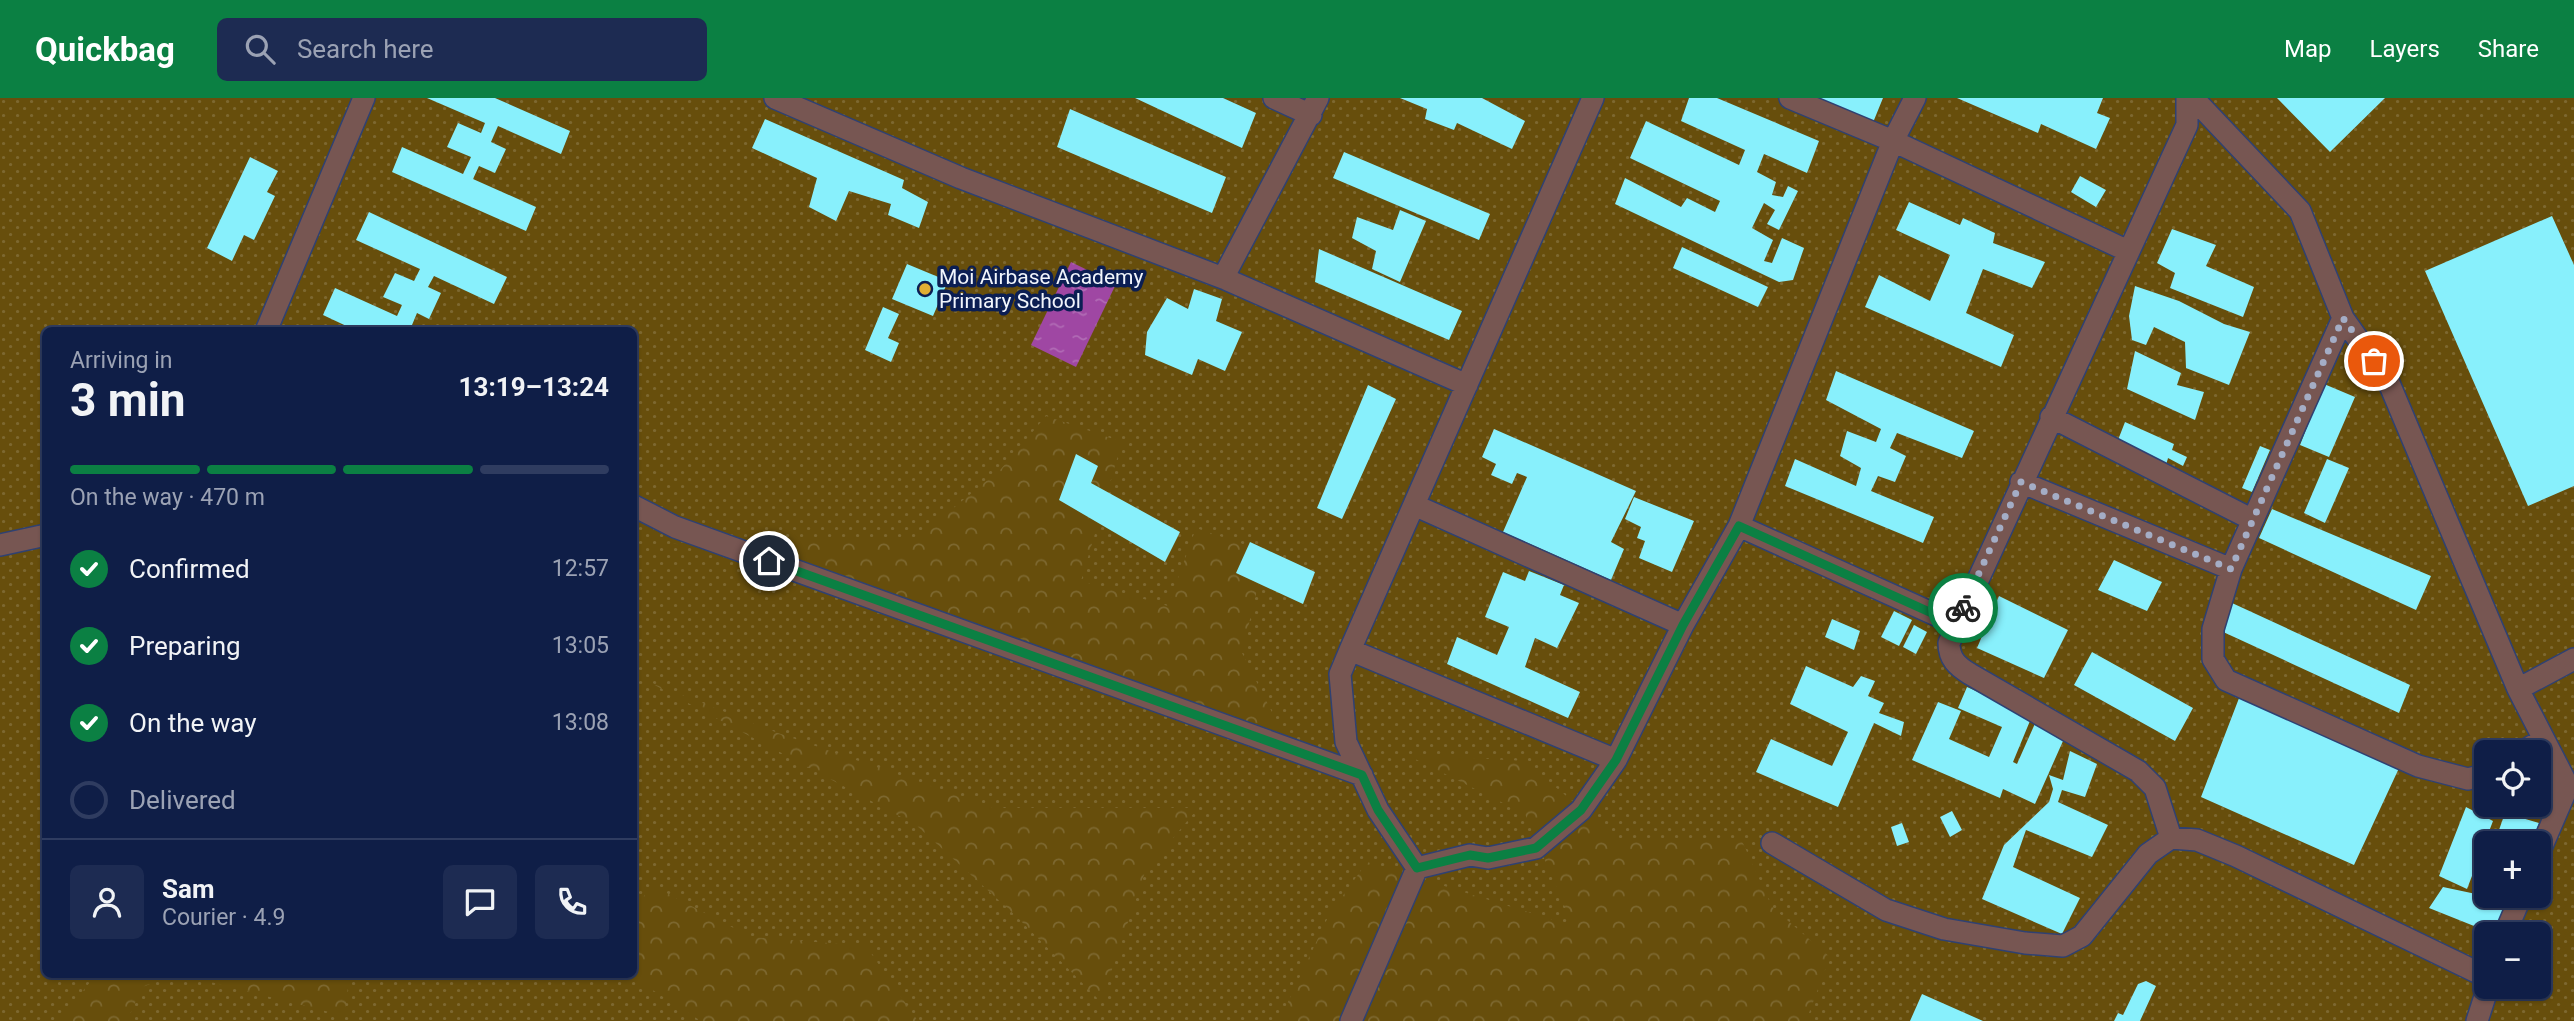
<!DOCTYPE html>
<html lang="en">
<head>
<meta charset="utf-8">
<style>
	body { margin:0; font-family:Roboto,sans-serif; background:#1d2b52; color:#f1f3f6; height:100vh; display:flex; flex-direction:column; font-size:26px; white-space:nowrap }
	* { box-sizing:border-box; margin:0 }
	p { font-size:23px; color:#9ba2b4 }
	.icon { flex:none; width:38px; height:38px; fill:none; stroke:currentColor; stroke-width:2; stroke-linecap:round; stroke-linejoin:round }
	.map { position:relative; flex:1; overflow:hidden }
	.drawer { position:absolute; left:42px; top:229px; width:595px; height:651px; display:flex; flex-direction:column; background:#0f1e47; border-radius:10px; box-shadow:0 2px 5px #0004,0 0 0 2px #2f3c60 }
	.drawer>* { flex:none }
	.fabs { position:absolute; left:2474px; top:642px; display:grid; gap:14px }
	.fabs a { display:grid; place-items:center; width:77px; height:77px; border-radius:10px; background:#0f1e47; box-shadow:0 2px 5px #0004,0 0 0 2px #2f3c60; font-size:35px }
	.pin { position:absolute; display:grid; place-items:center; width:60px; height:60px; color:#fff; margin:-30px; border:4px solid #fff; border-radius:50%; box-shadow:0 2px 7px #0007 }
	.courier { position:absolute; display:grid; place-items:center; width:70px; height:70px; margin:-35px; border:5px solid #0b8043; border-radius:50%; background:#fff; color:#222; box-shadow:0 2px 9px #0007 }
	.summary em { font-style:normal; font-weight:700 }
	.summary div { display:flex; flex-direction:column-reverse }
	.summary { display:flex; align-items:center; justify-content:space-between; height:119px; padding:0 28px }
	h1 { font-size:46px; font-weight:700; line-height:52px }
	.bar { display:grid; grid-template-columns:repeat(4,1fr); gap:10px 7px; align-content:center; height:84px; padding:0 28px }
	.bar i { height:9px; border-radius:5px; background:#2f3c60 }
	.bar .current { background:#0b8043 }
	.bar p { grid-column:span 4 }
	.line { display:flex; align-items:center; gap:18px; padding:0 28px; border-top:2px solid #2f3c60 }
	.line div { flex:1 }
	.round { display:grid; place-items:center; flex:none; width:74px; height:74px; border-radius:10px; background:#1d2b52 }
	ol { padding:0 28px; list-style:none }
	li { display:flex; align-items:center; gap:21px; height:77px }
	li p { margin-inline-start:auto }
	li .icon { padding:7px; border-radius:50%; background:#0b8043; color:#fff; stroke-width:4 }
	li:last-child { color:#9ba2b4 }
	li i { width:38px; height:38px; border:4px solid #2f3c60; border-radius:50% }
	header { display:flex; align-items:center; gap:42px; box-sizing:border-box; height:98px; padding:0 35px; background:#0b8043; color:#fff }
	header strong { font-size:33px }
	nav { display:flex; gap:38px; margin-inline-start:auto; font-size:24px }
	.search { width:490px; height:63px; background:#1d2b52; display:flex; align-items:center; gap:18px; box-sizing:border-box; padding:0 24px; border-radius:10px; color:#9ba2b4; font-size:26px }
	.map>svg:first-child { display:block }
	.grass { fill:url(#grass-dots); fill-rule:evenodd }
	.forest { fill:url(#forest-crowns) }
	.water { fill:url(#water-ripples) }
	.building { fill:#88f0fc }
	.lines { fill:none; stroke-linecap:round; stroke-linejoin:round }
	.minor-casing { stroke:#2f4172; stroke-width:24 }
	.minor { stroke:#775652; stroke-width:21 }
	.done { stroke:#a4adc5; stroke-width:7; stroke-dasharray:0 12.6 }
	.route { stroke:#0b8043; stroke-width:9 }
	.poi-dot { fill:#e1af34; stroke:#0b1e53; stroke-width:2.5 }
	.labels { text-anchor:middle; stroke-width:7; stroke-linejoin:round; paint-order:stroke }
	.poi-label { font-size:21px; fill:#f1f5fc; stroke:#0b1e53; text-anchor:start }
</style>
</head>
<body>
<header>
<strong>Quickbag</strong>
<div class="search"><svg class="icon" aria-label="search" viewBox="0 0 24 24"><circle cx="10" cy="10" r="6"/><path d="M15 15l6 6"/></svg>Search here</div>
<nav><a>Map</a><a>Layers</a><a>Share</a></nav>
</header>
<div class="map">
<svg width="2574" height="923" viewBox="0 0 2574 923">
	<defs>
		<pattern id="grass-dots" width="8" height="8" patternUnits="userSpaceOnUse" patternTransform="scale(1.75)"><rect width="8" height="8" fill="#674e0c"/><path d="M2 2h.1M6 6h.1" fill="none" stroke="#7d6830" stroke-width="1.8" stroke-linecap="round"/></pattern>
		<pattern id="forest-crowns" width="20" height="18" patternUnits="userSpaceOnUse" patternTransform="scale(1.75)"><rect width="20" height="18" fill="#674e0c"/><path d="M2 6a3 3 0 1 1 6 0M12 15a3 3 0 1 1 6 0" fill="none" stroke="#7d6830"/></pattern>
		<pattern id="water-ripples" width="26" height="14" patternUnits="userSpaceOnUse" patternTransform="scale(1.75)"><rect width="26" height="14" fill="#9f47a3"/><path d="M2 4q2-2 4 0t4 0M15 11q2-2 4 0t4 0" fill="none" stroke="#b16bb5"/></pattern>
	</defs>
	<rect width="100%" height="100%" fill="#14285f"/>
	<path class="grass" d="M 0,0 L 2574,0 L 2574,923 L 0,923 ZM 46,233 L 634,233 L 634,877 L 46,877 ZM 2487,654 L 2539,654 L 2539,707 L 2487,707 ZM 2487,746 L 2539,746 L 2539,798 L 2487,798 ZM 2487,836 L 2539,836 L 2539,889 L 2487,889 Z"/>
	<path class="forest" d="M 1046,318 L 1122,344 L 1081,483 L 1168,508 L 1196,430 L 1266,454 L 1242,555 L 1283,636 L 1056,556 L 673,445 L 918,439 L 1001,371 Z
		M 647,583 L 778,635 L 994,710 L 1198,710 L 1145,774 L 1101,904 L 1016,818 L 916,727 Z
		M 1405,656 L 1524,663 L 1617,740 L 1742,743 L 1772,809 L 1830,859 L 1806,923 L 1279,923 L 1329,817 L 1367,764 L 1573,828 L 1525,716 Z
		M 651,787 L 751,839 L 866,848 L 918,923 L 701,923 L 629,877 L 634,877 L 634,814 Z
		M 96,877 L 176,877 L 142,889 L 127,923 L 58,923 Z
		M 183,877 L 349,877 L 345,918 Z"/>
	<path class="water" d="M 1071,164 L 1116,186 L 1076,269 L 1031,247 Z"/>
	<path class="building" d="M 427,0 L 495,0 L 570,33 L 561,56 L 498,28 L 491,44 L 506,51 L 495,75 L 479,68 L 473,81 L 536,109 L 526,133 L 392,74 L 402,49 L 463,76 L 471,59 L 447,49 L 458,25 L 481,35 L 485,25 Z
		M 1135,0 L 1223,0 L 1256,15 L 1242,50 Z
		M 1400,0 L 1482,0 L 1525,23 L 1512,51 L 1457,25 L 1454,32 L 1425,21 L 1427,11 Z
		M 1689,0 L 1717,0 L 1819,43 L 1807,75 L 1764,56 L 1757,74 L 1776,84 L 1772,97 L 1783,99 L 1788,88 L 1798,93 L 1779,132 L 1767,126 L 1775,112 L 1764,105 L 1752,130 L 1773,142 L 1764,163 L 1772,165 L 1782,140 L 1804,150 L 1793,182 L 1779,184 L 1615,106 L 1625,80 L 1681,109 L 1687,100 L 1715,114 L 1720,103 L 1630,60 L 1646,23 L 1739,67 L 1745,52 L 1681,23 Z
		M 1807,0 L 1883,0 L 1872,27 Z
		M 1957,0 L 2103,0 L 2097,15 L 2110,20 L 2096,51 L 2041,26 L 2038,35 Z
		M 2277,0 L 2385,0 L 2330,54 Z
		M 1070,11 L 1226,79 L 1212,115 L 1057,49 Z
		M 765,21 L 904,82 L 902,90 L 928,104 L 919,130 L 888,117 L 891,106 L 849,93 L 836,123 L 809,109 L 817,80 L 752,50 Z
		M 1344,54 L 1490,116 L 1479,142 L 1333,80 Z
		M 250,59 L 278,73 L 267,94 L 275,98 L 254,142 L 244,137 L 232,163 L 207,150 Z
		M 2080,78 L 2106,92 L 2096,109 L 2071,94 Z
		M 1909,104 L 1960,127 L 1963,120 L 1995,135 L 1993,145 L 2045,164 L 2032,190 L 1983,171 L 1966,215 L 2014,237 L 2001,269 L 1865,209 L 1879,177 L 1930,203 L 1950,157 L 1896,132 Z
		M 1400,112 L 1426,123 L 1400,184 L 1372,171 L 1376,153 L 1352,140 L 1357,119 L 1393,132 Z
		M 369,114 L 507,179 L 494,206 L 434,178 L 428,189 L 441,195 L 429,221 L 417,215 L 412,227 L 425,233 L 357,233 L 323,217 L 335,190 L 397,218 L 402,207 L 383,199 L 395,175 L 414,183 L 420,171 L 356,142 Z
		M 2552,118 L 2574,167 L 2574,388 L 2528,408 L 2425,173 Z
		M 2172,131 L 2216,147 L 2206,168 L 2254,189 L 2243,219 L 2170,190 L 2175,175 L 2157,165 Z
		M 1682,149 L 1768,189 L 1758,209 L 1673,170 Z
		M 1319,151 L 1462,213 L 1449,242 L 1315,184 Z
		M 907,166 L 948,183 L 933,218 L 892,201 Z
		M 2135,188 L 2179,203 L 2224,226 L 2250,234 L 2229,287 L 2186,270 L 2185,244 L 2154,229 L 2146,247 L 2132,242 L 2129,218 Z
		M 1194,191 L 1222,201 L 1216,223 L 1242,234 L 1225,273 L 1198,261 L 1192,277 L 1145,257 L 1147,234 L 1167,200 L 1188,211 Z
		M 883,209 L 899,216 L 888,240 L 899,245 L 891,264 L 865,252 Z
		M 2135,253 L 2181,275 L 2177,287 L 2204,294 L 2195,322 L 2127,291 Z
		M 1836,273 L 1974,333 L 1962,360 L 1897,335 L 1890,350 L 1906,358 L 1895,384 L 1878,378 L 1871,393 L 1934,419 L 1923,445 L 1785,388 L 1795,361 L 1856,388 L 1861,370 L 1840,358 L 1847,333 L 1876,344 L 1881,331 L 1826,302 Z
		M 2324,286 L 2355,299 L 2329,359 L 2300,347 Z
		M 1368,287 L 1396,301 L 1342,421 L 1317,410 Z
		M 2125,324 L 2174,346 L 2172,352 L 2187,359 L 2183,368 L 2168,360 L 2166,367 L 2118,342 Z
		M 1494,331 L 1636,393 L 1611,444 L 1624,451 L 1611,482 L 1503,434 L 1527,379 L 1517,375 L 1512,386 L 1491,377 L 1496,366 L 1482,359 Z
		M 2260,348 L 2270,352 L 2252,394 L 2242,390 Z
		M 1076,356 L 1098,368 L 1091,385 L 1180,434 L 1165,464 L 1059,402 Z
		M 2327,361 L 2349,370 L 2325,425 L 2304,415 Z
		M 1634,399 L 1694,423 L 1672,474 L 1639,460 L 1645,443 L 1637,440 L 1641,429 L 1625,421 Z
		M 2272,411 L 2431,478 L 2416,512 L 2259,440 Z
		M 1250,444 L 1315,474 L 1303,506 L 1236,475 Z
		M 2114,462 L 2162,484 L 2147,513 L 2098,492 Z
		M 1529,473 L 1564,487 L 1560,497 L 1579,505 L 1557,550 L 1535,540 L 1525,569 L 1580,594 L 1568,620 L 1447,566 L 1457,539 L 1497,557 L 1509,529 L 1485,519 L 1503,474 L 1525,483 Z
		M 1999,498 L 2068,532 L 2044,580 L 1977,550 Z
		M 2232,505 L 2410,587 L 2399,615 L 2221,533 Z
		M 1894,513 L 1912,522 L 1899,548 L 1881,539 Z
		M 1832,521 L 1860,533 L 1854,552 L 1825,539 Z
		M 1914,527 L 1927,534 L 1916,556 L 1903,549 Z
		M 2092,554 L 2193,610 L 2175,643 L 2074,587 Z
		M 1806,568 L 1853,589 L 1861,578 L 1875,583 L 1868,598 L 1884,605 L 1879,615 L 1904,624 L 1901,638 L 1874,625 L 1838,709 L 1756,674 L 1771,641 L 1832,668 L 1848,634 L 1790,606 Z
		M 1967,589 L 2032,618 L 2013,664 L 2017,666 L 2037,621 L 2067,634 L 2035,706 L 2003,691 L 2000,700 L 1912,662 L 1938,604 L 1961,613 L 1949,641 L 1989,659 L 2002,629 L 1958,610 Z
		M 2241,595 L 2400,668 L 2354,767 L 2201,699 Z
		M 2070,653 L 2097,666 L 2085,699 L 2062,692 L 2058,704 L 2108,727 L 2092,759 L 2026,732 L 2013,769 L 2080,800 L 2062,836 L 1982,801 L 2004,747 L 2049,704 L 2053,691 L 2049,677 L 2063,682 Z
		M 2466,709 L 2493,723 L 2467,791 L 2439,778 Z
		M 1952,713 L 1962,732 L 1950,739 L 1940,719 Z
		M 2505,715 L 2539,725 L 2531,746 L 2494,746 Z
		M 1902,725 L 1909,744 L 1897,748 L 1891,729 Z
		M 2486,766 L 2487,798 L 2510,798 L 2494,836 L 2429,810 L 2443,789 L 2476,796 Z
		M 2146,883 L 2156,888 L 2140,923 L 2114,923 L 2118,915 L 2123,917 L 2138,886 Z
		M 1922,896 L 1983,923 L 1910,923 Z"/>
	<g class="lines">
		<defs>
			<path id="minor" d="M 775,0 L 961,80 L 1223,180 L 1467,287
				M 1274,0 L 1311,17
				M 1790,0 L 1893,43 L 2128,153
				M 2193,0 L 2300,113 L 2343,220 L 2389,285 L 2518,591 L 2568,688 L 2539,755
				M 1223,180 L 1318,0
				M 2343,220 L 2231,471 L 2213,531 L 2213,561 L 2226,582 L 2418,668 L 2468,681 L 2487,676
				M 266,233 L 364,0
				M 2051,319 L 2251,421
				M 2021,384 L 2231,471
				M 1414,407 L 1683,527
				M 634,408 L 675,429 L 1362,677
				M 1739,428 L 1956,526
				M 0,447 L 46,437
				M 1350,552 L 1616,662 L 1581,712 L 1536,750 L 1488,760 L 1470,757 L 1417,770 L 1378,712 L 1346,644 L 1340,576 Z
				M 1350,552 L 1593,0
				M 2518,591 L 2574,561
				M 2522,654 L 2542,642
				M 1616,662 L 1683,527 L 1739,428 L 1893,43 L 1915,0
				M 2539,683 L 2568,688
				M 2171,740 L 2155,690 L 2138,673 L 1970,576 C 1957,568 1949,561 1949,545 L 2187,27 L 2187,0
				M 1772,745 L 1886,812 L 1944,831 L 2025,845 L 2063,848 L 2082,838 L 2148,756 L 2171,740 L 2197,742 L 2236,758 L 2487,879
				M 2505,836 L 2521,798
				M 1351,923 L 1417,770
				M 2477,923 L 2488,889"/>
		</defs>
		<use href="#minor" class="minor-casing"/>
		<use href="#minor" class="minor"/>
	</g>
	<g class="lines">
		<path class="done" d="M 1963,510 L 2021,384 L 2231,471 L 2343,220 L 2374,263"/>
		<path class="route" d="M 769,463 L 1362,677 L 1378,712 L 1417,770 L 1470,757 L 1488,760 L 1536,750 L 1581,712 L 1616,662 L 1683,527 L 1739,428 L 1956,526 L 1963,510"/>
	</g>
	<circle class="poi-dot" cx="925" cy="191" r="7"/>
	<g class="labels">
		<g class="poi-label">
			<text x="939" y="186">Moi Airbase Academy<tspan x="939" dy="24">Primary School</tspan></text>
		</g>
	</g>
</svg>
<div class="fabs">
<a><svg class="icon" aria-label="locate" viewBox="0 0 24 24"><circle cx="12" cy="12" r="6"/><path d="M12 2v4M12 18v4M2 12h4M18 12h4"/></svg></a>
<a>+</a>
<a>−</a>
</div>
<div class="pin" style="left:2374px;top:263px;background:#ea580c"><svg class="icon" aria-label="bag" viewBox="0 0 24 24"><path d="M5 8h14l-1 12H6zM9 8a3 3 0 0 1 6 0"/></svg></div>
<div class="pin" style="left:769px;top:463px;background:#1f2937"><svg class="icon" aria-label="home" viewBox="0 0 24 24"><path d="M3 11l9-7 9 7M6 9v11h12V9"/></svg></div>
<div class="courier" style="left:1963px;top:510px"><svg class="icon" aria-label="bike" viewBox="0 0 24 24"><circle cx="6" cy="16" r="4"/><circle cx="18" cy="16" r="4"/><path d="M6 16l4-8h5l3 8M10 8l3 8H6M13 5h3"/></svg></div>
<section class="drawer">
<div class="summary"><div><h1>3 min</h1><p>Arriving in</p></div><em>13:19–13:24</em></div>
<div class="bar"><i class="current"></i><i class="current"></i><i class="current"></i><i></i><p>On the way · 470 m</p></div>
<ol>
<li><svg class="icon" aria-label="check" viewBox="0 0 24 24"><path d="M5 12l5 5 9-10"/></svg>Confirmed<p>12:57</p></li>
<li><svg class="icon" aria-label="check" viewBox="0 0 24 24"><path d="M5 12l5 5 9-10"/></svg>Preparing<p>13:05</p></li>
<li><svg class="icon" aria-label="check" viewBox="0 0 24 24"><path d="M5 12l5 5 9-10"/></svg>On the way<p>13:08</p></li>
<li><i></i>Delivered</li>
</ol>
<div class="line" style="height:126px"><a class="round"><svg class="icon" aria-label="person" viewBox="0 0 24 24"><circle cx="12" cy="8" r="4"/><path d="M4 21q1-7 8-7t8 7"/></svg></a><div><b>Sam</b><p>Courier · 4.9</p></div><a class="round"><svg class="icon" aria-label="chat" viewBox="0 0 24 24"><path d="M4 5h16v11H9l-5 4z"/></svg></a><a class="round"><svg class="icon" aria-label="phone" viewBox="0 0 24 24"><path d="M5 4h4l2 5-3 2q2 4 5 5l2-3 5 2v4C11 20 4 13 5 4z"/></svg></a></div>
</section>
</div>
</body>
</html>
